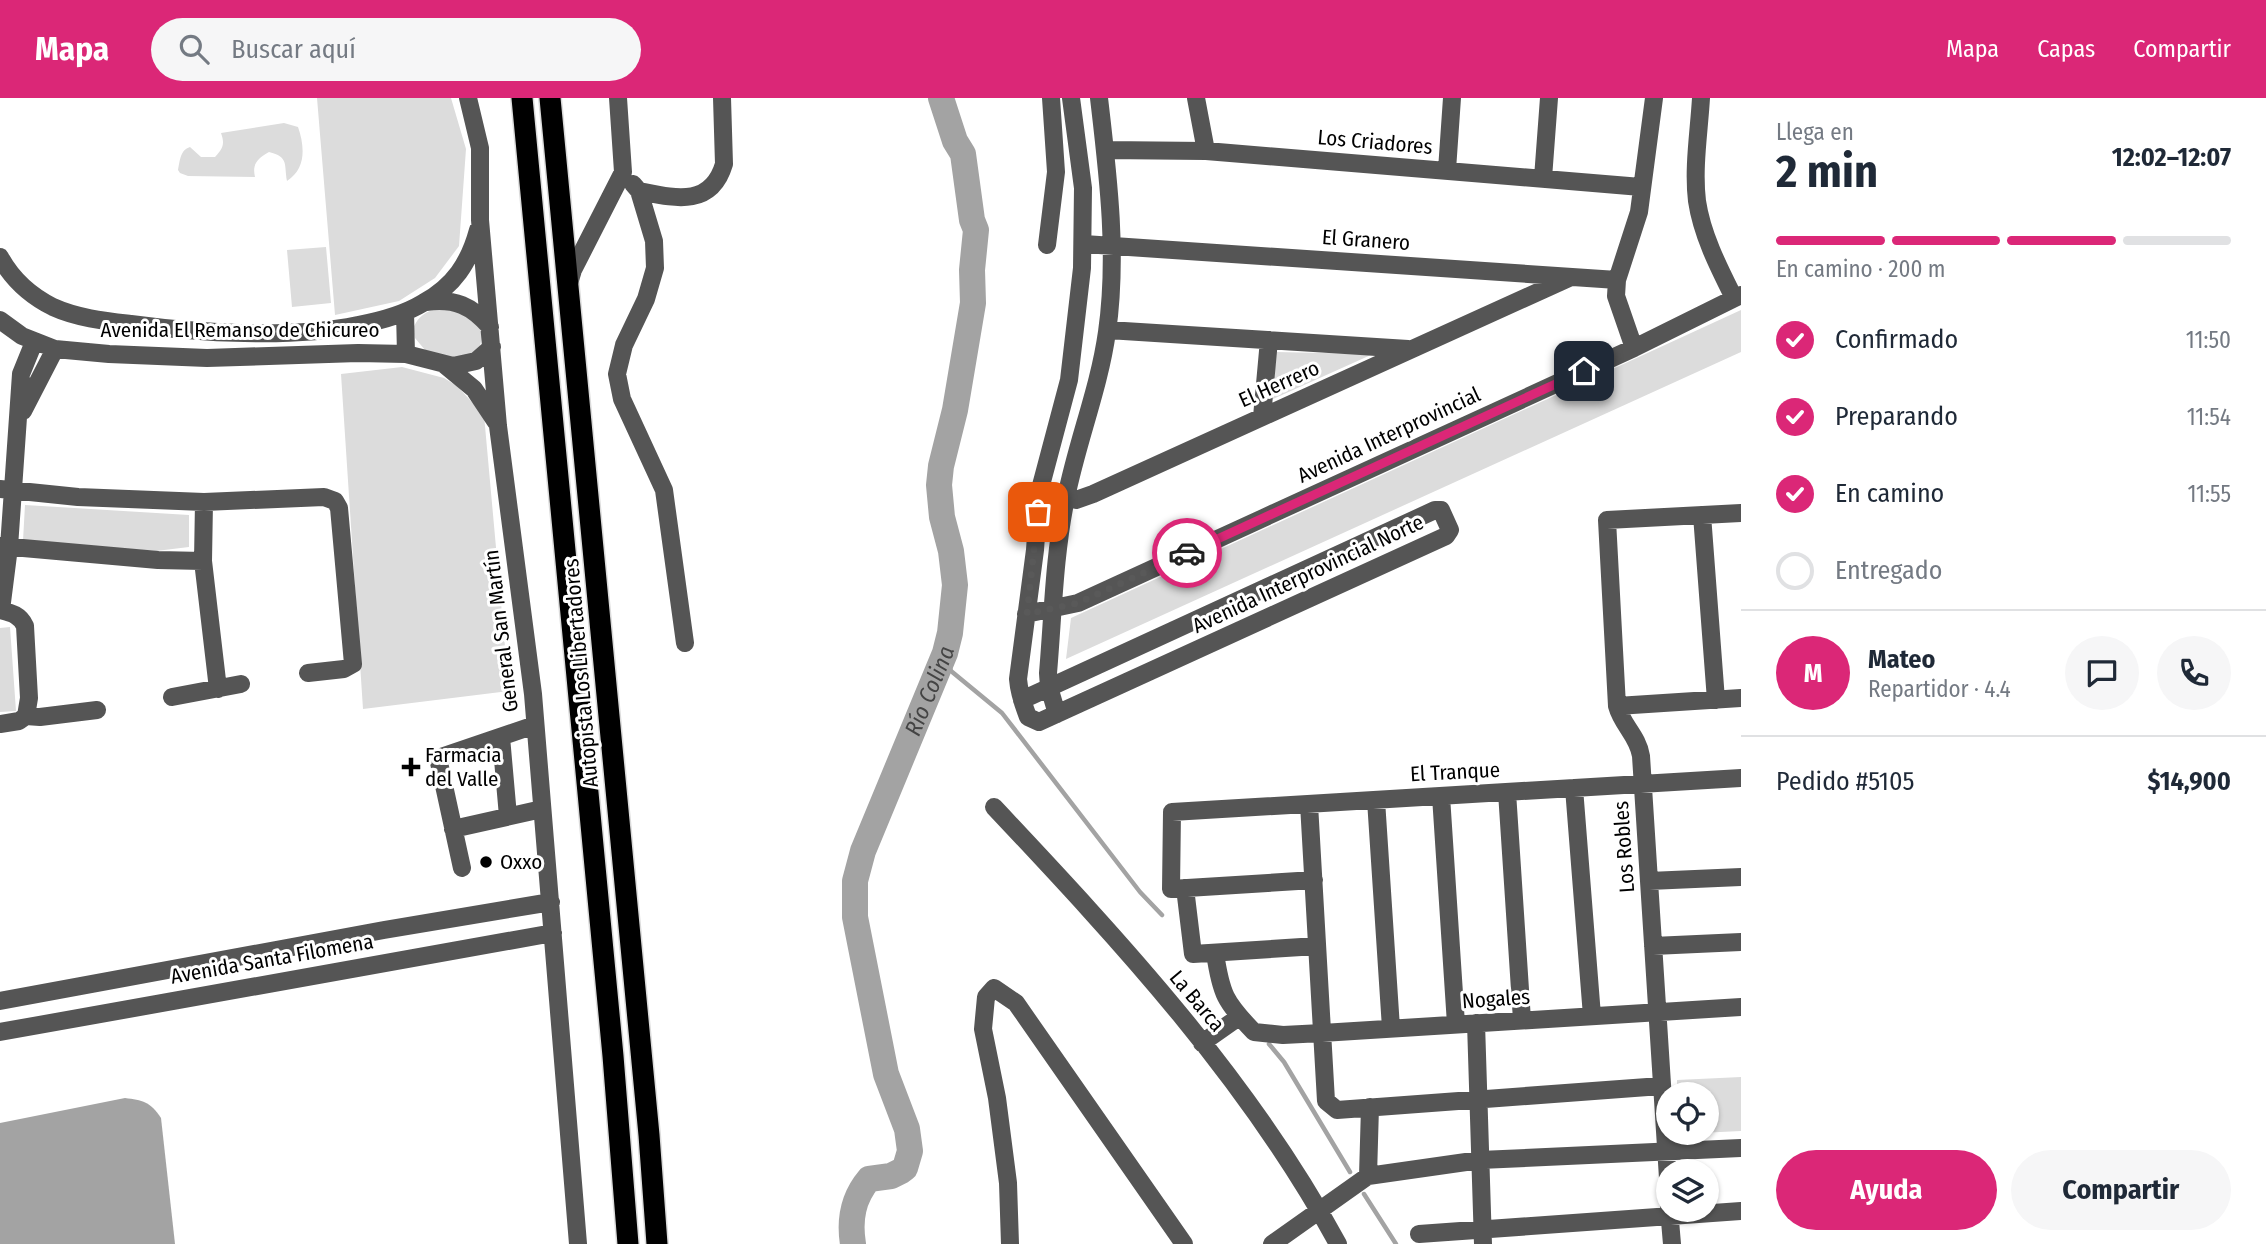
<!DOCTYPE html>
<html lang="es">
<head>
<meta charset="utf-8">
<style>
	body { margin:0; font-family:"Fira Sans Condensed",sans-serif; background:#f6f6f7; color:#1f2937; height:100vh; display:flex; flex-direction:column; font-size:26px; white-space:nowrap }
	* { box-sizing:border-box; margin:0 }
	p { font-size:23px; color:#747a83 }
	.icon { flex:none; width:38px; height:38px; fill:none; stroke:currentColor; stroke-width:2; stroke-linecap:round; stroke-linejoin:round }
	.map { position:relative; flex:1; overflow:hidden }
	.details { display:flex; flex-direction:column; background:#fff; width:525px }
	.details>* { flex:none }
	.tools { position:absolute; left:1656px; top:984px; display:grid; gap:14px }
	.tools a { display:grid; place-items:center; width:63px; height:63px; border-radius:50%; background:#fff; box-shadow:0 2px 5px #0004; font-size:35px }
	.pin { position:absolute; display:grid; place-items:center; width:60px; height:60px; color:#fff; margin:-30px; border-radius:14px; box-shadow:0 4px 10px #0006 }
	.courier { position:absolute; display:grid; place-items:center; width:70px; height:70px; margin:-35px; border:5px solid #db2777; border-radius:50%; background:#fff; color:#222; box-shadow:0 2px 9px #0007 }
	.summary em { font-style:normal; font-weight:700 }
	.summary div { display:flex; flex-direction:column-reverse }
	.summary { display:flex; align-items:center; justify-content:space-between; height:119px; padding:0 35px }
	h1 { font-size:46px; font-weight:700; line-height:52px }
	.bar { display:grid; grid-template-columns:repeat(4,1fr); gap:10px 7px; align-content:center; height:84px; padding:0 35px }
	.bar i { height:9px; border-radius:5px; background:#e0e1e3 }
	.bar .selected { background:#db2777 }
	.bar p { grid-column:span 4 }
	.line { display:flex; align-items:center; gap:18px; padding:0 35px; border-top:2px solid #e0e1e3 }
	.line div { flex:1 }
	.round { display:grid; place-items:center; flex:none; width:74px; height:74px; border-radius:37px; background:#f6f6f7 }
	ol { padding:0 35px; list-style:none }
	li { display:flex; align-items:center; gap:21px; height:77px }
	li p { margin-inline-start:auto }
	li .icon { padding:7px; border-radius:50%; background:#db2777; color:#fff; stroke-width:4 }
	li:last-child { color:#747a83 }
	li i { width:38px; height:38px; border:4px solid #e0e1e3; border-radius:50% }
	.action { display:flex; gap:14px; margin-top:auto; padding:14px 35px }
	.action a { flex:1; height:80px; border-radius:42px; background:#db2777; color:#fff; font-size:28px; font-weight:700; line-height:80px; text-align:center }
	.action a+a { background:#f6f6f7; color:#1f2937 }
	header { display:flex; align-items:center; gap:42px; box-sizing:border-box; height:98px; padding:0 35px; background:#db2777; color:#fff }
	header strong { font-size:33px }
	nav { display:flex; gap:38px; margin-inline-start:auto; font-size:24px }
	.search { width:490px; height:63px; background:#f6f6f7; display:flex; align-items:center; gap:18px; box-sizing:border-box; padding:0 24px; border-radius:38px; color:#747a83; font-size:26px }
	main { display:flex; flex:1; min-height:0 }
	.map>svg:first-child { display:block }
	.green { fill:#dcdcdc }
	.water { fill:#a3a3a3 }
	.lines { fill:none; stroke-linecap:round; stroke-linejoin:round }
	.stream { stroke:#a3a3a3; stroke-width:4.5 }
	.river { stroke:#a3a3a3; stroke-width:26 }
	.highway-casing { stroke:#dbdbdb; stroke-width:24 }
	.minor { stroke:#555; stroke-width:18 }
	.highway { stroke:#000; stroke-width:21 }
	.done { stroke:#595959; stroke-width:7; stroke-dasharray:0 12.6 }
	.route { stroke:#db2777; stroke-width:9 }
	.poi-dot { fill:#000; stroke:#fff; stroke-width:2.5 }
	.labels { text-anchor:middle; stroke-width:6; stroke-linejoin:round; paint-order:stroke }
	.street-label { font-size:21px; fill:#000; stroke:#fff }
	.poi-label { font-size:21px; fill:#000; stroke:#fff; text-anchor:start }
	.water-label { font-size:23px; font-style:italic; fill:#444; stroke:#fff }
</style>
</head>
<body>
<header>
<strong>Mapa</strong>
<div class="search"><svg class="icon" aria-label="search" viewBox="0 0 24 24"><circle cx="10" cy="10" r="6"/><path d="M15 15l6 6"/></svg>Buscar aquí</div>
<nav><a>Mapa</a><a>Capas</a><a>Compartir</a></nav>
</header>
<main>
<div class="map">
<svg width="1741" height="1146" viewBox="0 0 1741 1146">
	<rect width="100%" height="100%" fill="#fff"/>
	<path class="green" d="M 317,0 L 451,0 L 466,51 L 459,148 L 435,180 L 399,203 L 335,217 Z
		M 284,25 L 298,29 C 305,49 306,71 287,83 C 284,66 289,59 269,54 C 257,61 252,66 255,79 L 188,78 L 180,75 L 178,72 C 180,63 180,52 190,49 L 201,59 L 215,59 C 223,51 225,46 221,35 Z
		M 326,149 L 331,205 L 292,209 L 287,152 Z
		M 453,209 L 479,227 C 483,239 482,245 476,256 L 459,263 L 425,252 L 415,240 L 413,231 C 420,212 436,210 453,209 Z
		M 1741,212 L 1741,254 L 1066,561 L 1071,520 Z
		M 1276,254 L 1373,256 L 1273,301 Z
		M 402,269 L 444,280 L 457,288 L 484,317 L 509,593 L 363,611 L 341,276 Z
		M 25,407 L 189,417 L 189,449 L 156,453 L 23,443 Z
		M 10,529 L 16,613 L 0,614 L 0,530 Z
		M 1741,979 L 1741,1033 L 1679,1036 L 1706,1034 L 1706,996 L 1677,996 L 1677,982 Z"/>
	<path class="water" d="M 125,1000 C 142,1002 151,1004 161,1020 L 175,1146 L 0,1146 L 0,1025 Z"/>
	<g class="lines">
		<path class="stream" d="M 945,555 L 951,573 L 1002,615 L 1140,794 L 1162,817
			M 1269,946 L 1284,964 L 1350,1074
			M 1364,1096 L 1396,1146"/>
		<path class="river" id="s1" d="M 853,1146 C 849,1121 853,1100 869,1081 L 891,1078 L 901,1073 L 905,1070 L 910,1053 L 907,1031 L 886,976 L 855,819 L 855,783 L 863,753 L 945,555 L 950,535 L 955,487 L 951,453 L 942,419 L 939,387 L 941,368 L 955,312 L 973,205 L 972,172 L 976,132 L 972,122 L 963,56 L 955,43 L 941,0"/>
		<defs>
			<path id="highway" d="M 522,0 L 613,958 L 628,1146
				M 550,0 L 649,1037 L 657,1146"/>
		</defs>
		<use href="#highway" class="highway-casing"/>
		<path class="minor" d="M 468,0 L 480,50 L 480,122 L 498,328 L 533,596 L 578,1146
			M 1196,0 L 1206,53
			M 1701,0 C 1699,34 1693,70 1697,103 C 1702,137 1719,170 1734,200
			M 1105,52 L 1206,53 L 1641,89
			M 1447,72 L 1452,0
			M 1543,80 L 1549,0
			M 633,86 L 639,93 C 674,100 711,110 724,66 L 722,0
			M 639,93 L 654,143 L 655,170 L 646,201 L 624,247 L 617,276 L 622,301 L 664,392 L 685,545
			M 1084,146 L 1617,182
			M 1047,147 L 1056,74 L 1051,0
			M 0,159 C 12,181 31,198 53,209 C 77,220 105,223 131,226 C 198,235 291,241 358,227 C 380,223 403,217 423,205 C 454,188 469,165 478,132
			M 569,185 L 573,172 L 623,74 L 618,0
			M 426,204 C 455,200 472,208 490,229
			M 405,214 L 406,256
			M 0,222 L 22,238 L 55,251 L 109,256 L 207,260 L 358,255 L 406,256 L 453,268 L 476,263 L 492,249
			M 1108,232 L 1408,251
			M 1634,250 L 1616,198 L 1617,182 L 1639,114 L 1654,0
			M 445,267 L 474,291 L 496,324
			M 23,313 L 55,251
			M 1262,319 L 1269,242
			M 0,391 L 78,399 L 204,404 L 324,399 L 335,403 L 339,410 L 353,566 L 344,571 L 308,575
			M 1066,399 L 1076,402 L 1093,396 L 1571,179
			M 204,404 L 203,463 L 218,591
			M 1702,417 L 1716,602
			M 0,448 L 158,462 L 203,463
			M 0,512 C 12,515 20,517 25,528 L 29,600 L 26,618
			M 1,512 L 9,449 L 21,276 L 34,244
			M 1026,516 L 1078,505 L 1634,250 L 1741,197
			M 172,599 L 241,586
			M 1022,602 L 1435,412 L 1441,412 L 1450,432 L 1446,438 L 1039,624 L 1028,619 C 1023,606 1019,595 1018,581 L 1035,452 L 1039,395 L 1069,282 L 1082,170 L 1083,90 L 1071,0
			M 1617,608 L 1741,600
			M 1057,616 L 1049,589 L 1048,575 C 1053,517 1054,458 1066,400 C 1077,344 1099,291 1107,234 C 1118,157 1108,77 1099,0
			M 0,626 L 19,623 L 26,618 L 40,619 L 97,612
			M 501,639 L 508,718
			M 1574,690 L 1592,918
			M 1507,694 L 1522,922
			M 1441,698 L 1456,926
			M 1376,702 L 1391,930
			M 1309,706 L 1326,1003 L 1337,1012 L 1661,988
			M 994,709 C 1121,844 1249,982 1338,1146
			M 453,731 L 542,711
			M 462,770 L 438,660 L 535,627
			M 1314,782 L 1171,791 L 1172,714 L 1741,680
			M 1649,783 L 1741,779
			M 1185,790 L 1193,856 L 1317,848
			M 1653,848 L 1741,844
			M 1215,855 C 1221,896 1225,904 1254,934 L 1283,937 L 1322,935 L 1741,909
			M 0,903 L 384,832 L 551,804
			M 1476,925 L 1483,1146
			M 0,934 L 553,835
			M 1202,945 L 1239,919
			M 1368,1078 L 1370,1009
			M 1668,1080 L 1641,658 C 1638,638 1622,627 1617,608 L 1607,422 L 1741,415
			M 1669,1111 L 1672,1146
			M 1419,1136 L 1741,1113
			M 1010,1146 L 1008,1085 L 997,1000 L 983,931 L 986,899 L 994,890 L 1016,905 L 1184,1146
			M 1272,1146 L 1368,1078 L 1480,1062 L 1741,1050"/>
		<use href="#highway" class="highway"/>
	</g>
	<g class="lines">
		<path class="done" d="M 1038,414 L 1027,516 L 1078,505 L 1187,455"/>
		<path class="route" d="M 1187,455 L 1584,273"/>
	</g>
	<g class="poi-dot">
		<path d="M407.5 658.5h7v7h7v7h-7v7h-7v-7h-7v-7h7z"/>
		<circle cx="486" cy="764" r="7"/>
	</g>
	<g class="labels">
		<g class="street-label">
			<text transform="translate(1375 44) rotate(5)" y="7">Los Criadores</text>
			<text transform="translate(1366 142) rotate(4)" y="7">El Granero</text>
			<text x="240" y="239">Avenida El Remanso de Chicureo</text>
			<text transform="translate(1279 286) rotate(-24)" y="7">El Herrero</text>
			<text transform="translate(1389 337) rotate(-25)" y="7">Avenida Interprovincial</text>
			<text transform="translate(1308 476) rotate(-25)" y="7">Avenida Interprovincial Norte</text>
			<text transform="translate(501 533) rotate(-97)" y="7">General San Martín</text>
			<text transform="translate(581 575) rotate(-95)" y="7">Autopista Los Libertadores</text>
			<text transform="translate(1455 674) rotate(-3)" y="7">El Tranque</text>
			<text transform="translate(1624 749) rotate(-94)" y="7">Los Robles</text>
			<text transform="translate(272 861) rotate(-10)" y="7">Avenida Santa Filomena</text>
			<text transform="translate(1496 901) rotate(-4)" y="7">Nogales</text>
			<text transform="translate(1197 903) rotate(50)" y="7">La Barca</text>
		</g>
		<g class="poi-label">
			<text x="425" y="664">Farmacia<tspan x="425" dy="24">del Valle</tspan></text>
			<text x="500" y="771">Oxxo</text>
		</g>
		<g class="water-label">
			<text dy="8" stroke="none"><textPath href="#s1" startOffset="607">Río Colina</textPath></text>
		</g>
	</g>
</svg>
<div class="tools">
<a><svg class="icon" aria-label="locate" viewBox="0 0 24 24"><circle cx="12" cy="12" r="6"/><path d="M12 2v4M12 18v4M2 12h4M18 12h4"/></svg></a>
<a><svg class="icon" aria-label="layers" viewBox="0 0 24 24"><path d="M12 4l9 5-9 5-9-5zM3 14l9 5 9-5"/></svg></a>
</div>
<div class="pin" style="left:1038px;top:414px;background:#ea580c"><svg class="icon" aria-label="bag" viewBox="0 0 24 24"><path d="M5 8h14l-1 12H6zM9 8a3 3 0 0 1 6 0"/></svg></div>
<div class="pin" style="left:1584px;top:273px;background:#1f2937"><svg class="icon" aria-label="home" viewBox="0 0 24 24"><path d="M3 11l9-7 9 7M6 9v11h12V9"/></svg></div>
<div class="courier" style="left:1187px;top:455px"><svg class="icon" aria-label="car" viewBox="0 0 24 24"><path d="M5 17H2v-5l4-1 3-4h7l3 4 3 1v5h-3M9 17h6M6 11h13"/><circle cx="7" cy="17" r="2"/><circle cx="17" cy="17" r="2"/></svg></div>
</div>
<section class="details">
<div class="summary"><div><h1>2 min</h1><p>Llega en</p></div><em>12:02–12:07</em></div>
<div class="bar"><i class="selected"></i><i class="selected"></i><i class="selected"></i><i></i><p>En camino · 200 m</p></div>
<ol>
<li><svg class="icon" aria-label="check" viewBox="0 0 24 24"><path d="M5 12l5 5 9-10"/></svg>Confirmado<p>11:50</p></li>
<li><svg class="icon" aria-label="check" viewBox="0 0 24 24"><path d="M5 12l5 5 9-10"/></svg>Preparando<p>11:54</p></li>
<li><svg class="icon" aria-label="check" viewBox="0 0 24 24"><path d="M5 12l5 5 9-10"/></svg>En camino<p>11:55</p></li>
<li><i></i>Entregado</li>
</ol>
<div class="line" style="height:126px"><b class="round" style="background:#db2777;color:#fff">M</b><div><b>Mateo</b><p>Repartidor · 4.4</p></div><a class="round"><svg class="icon" aria-label="chat" viewBox="0 0 24 24"><path d="M4 5h16v11H9l-5 4z"/></svg></a><a class="round"><svg class="icon" aria-label="phone" viewBox="0 0 24 24"><path d="M5 4h4l2 5-3 2q2 4 5 5l2-3 5 2v4C11 20 4 13 5 4z"/></svg></a></div>
<div class="line" style="height:91px"><div>Pedido #5105</div><b>$14,900</b></div>
<div class="action"><a>Ayuda</a><a>Compartir</a></div>
</section>
</main>
</body>
</html>
